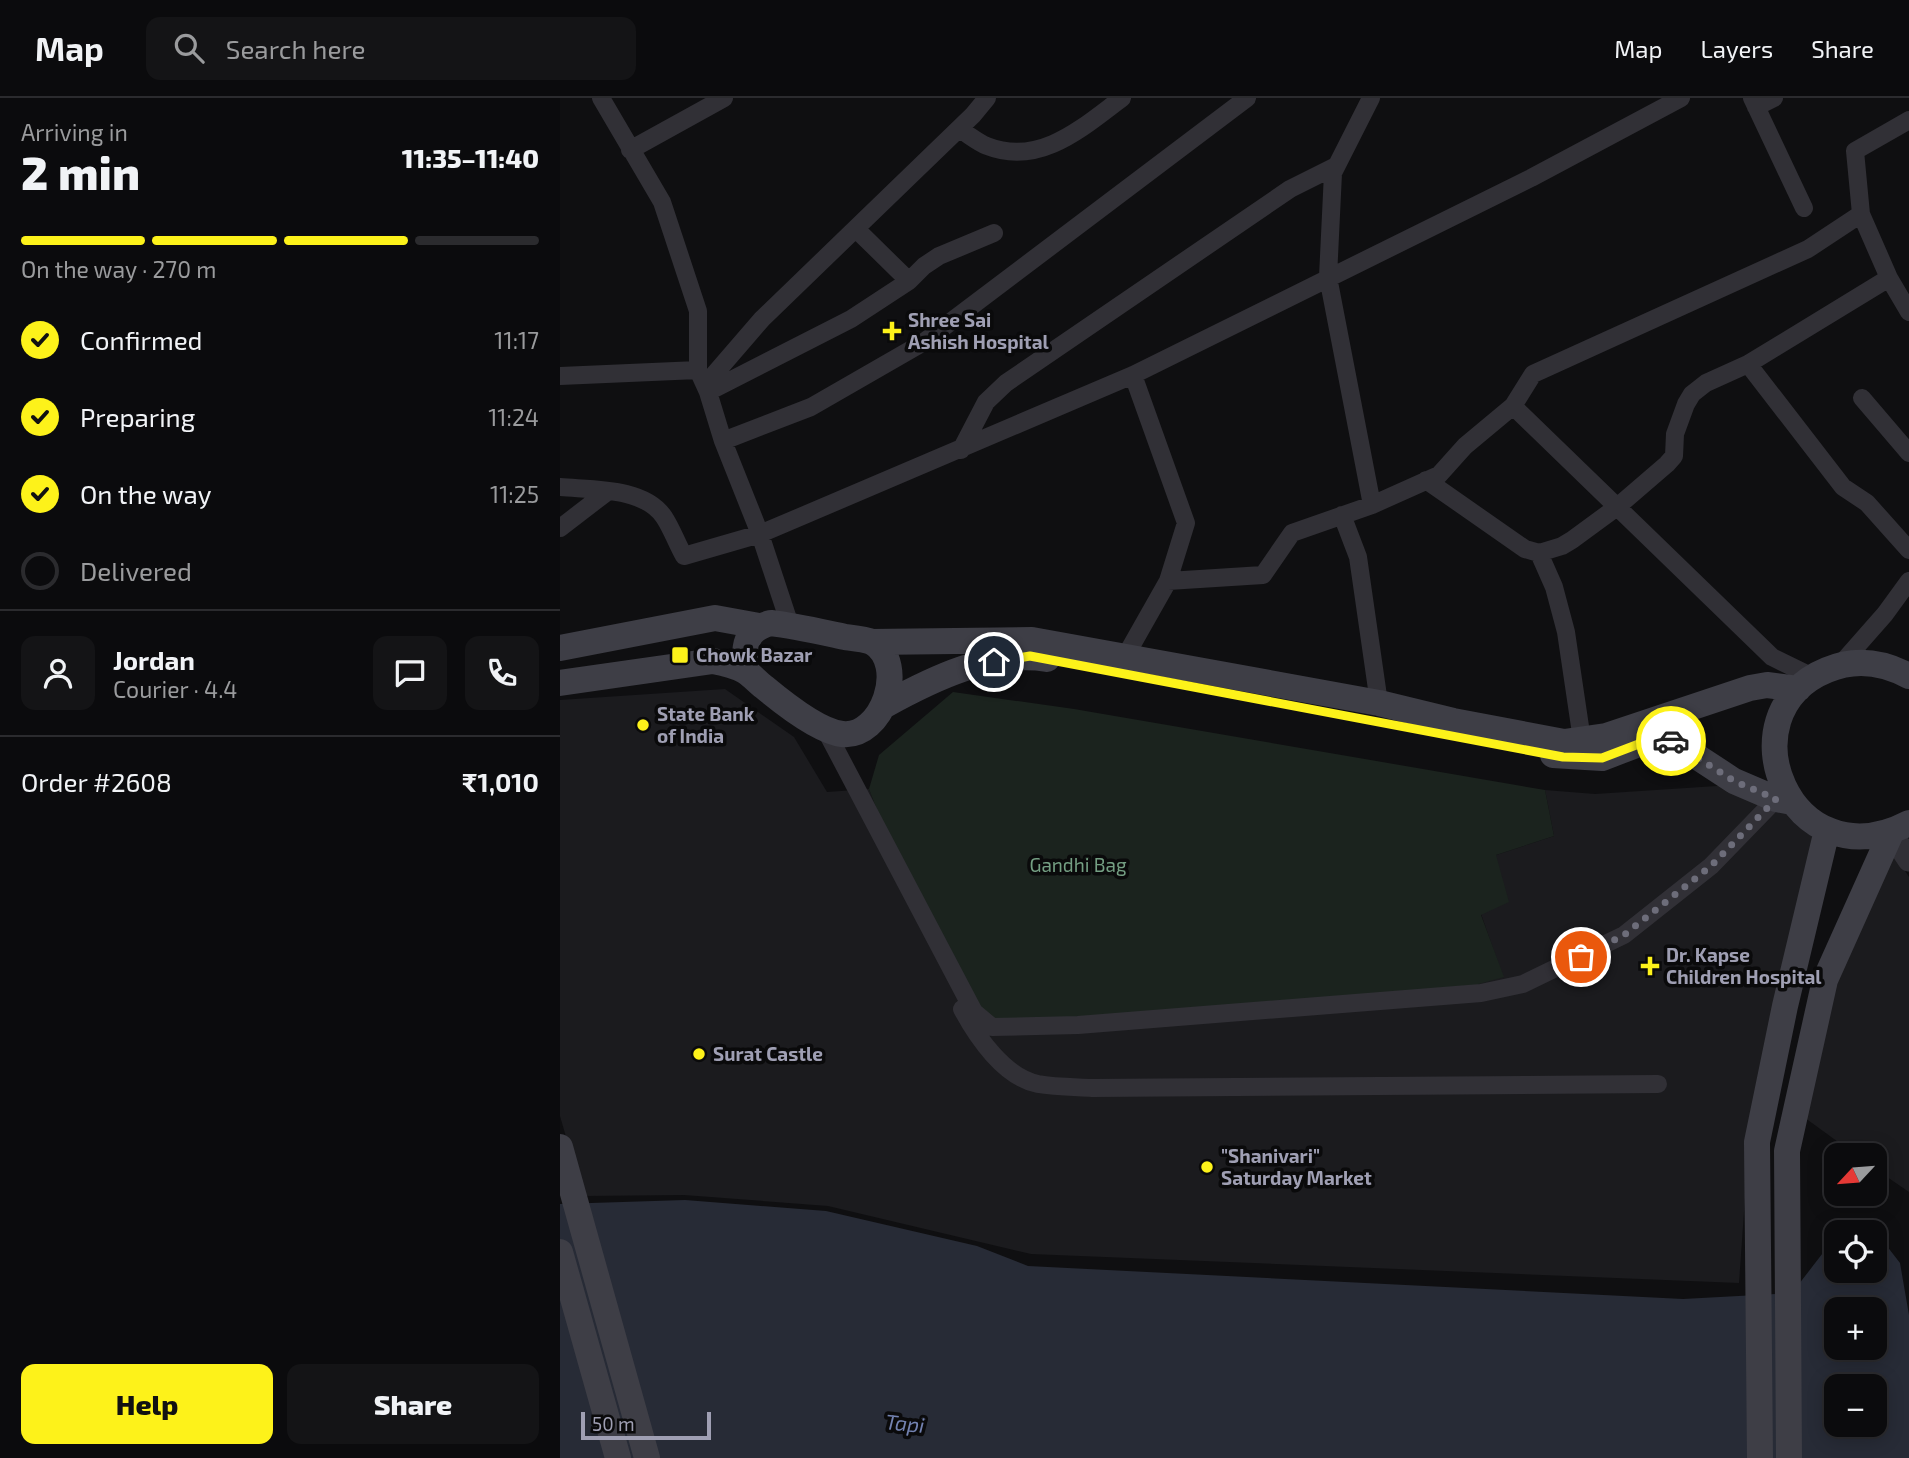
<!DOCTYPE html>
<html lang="en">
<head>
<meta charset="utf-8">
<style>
	body { margin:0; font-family:"Exo 2",sans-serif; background:#141416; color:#f1f3f6; height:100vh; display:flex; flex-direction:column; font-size:26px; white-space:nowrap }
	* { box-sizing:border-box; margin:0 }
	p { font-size:23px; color:#9a9b9d }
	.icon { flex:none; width:38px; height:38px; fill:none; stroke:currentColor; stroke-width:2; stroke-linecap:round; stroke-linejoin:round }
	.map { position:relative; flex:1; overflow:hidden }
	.sheet { display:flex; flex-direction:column; background:#0b0b0d; width:560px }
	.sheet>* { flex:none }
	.needle { width:46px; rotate:244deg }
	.fabs { position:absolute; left:1264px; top:1045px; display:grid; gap:14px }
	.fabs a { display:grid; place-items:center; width:63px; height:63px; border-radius:14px; background:#0b0b0d; box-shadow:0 4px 18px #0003,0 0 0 2px #2b2b2e; font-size:35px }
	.scale { position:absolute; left:21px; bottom:18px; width:130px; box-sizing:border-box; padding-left:7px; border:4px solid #9f9fb3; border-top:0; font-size:19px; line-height:24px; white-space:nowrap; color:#9f9fb3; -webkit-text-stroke:5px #0a0a0b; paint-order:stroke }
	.pin { position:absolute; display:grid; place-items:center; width:60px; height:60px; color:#fff; margin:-30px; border:4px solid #fff; border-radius:50%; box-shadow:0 2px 7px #0007 }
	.courier { position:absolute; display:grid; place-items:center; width:70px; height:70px; margin:-35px; border:5px solid #fdf21a; border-radius:50%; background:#fff; color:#222; box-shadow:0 2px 9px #0007 }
	.head em { font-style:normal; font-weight:800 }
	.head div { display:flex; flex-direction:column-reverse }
	.head { display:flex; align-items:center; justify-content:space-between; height:119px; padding:0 21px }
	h1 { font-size:46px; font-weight:800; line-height:52px }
	.bar { display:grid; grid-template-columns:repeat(4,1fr); gap:10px 7px; align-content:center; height:84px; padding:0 21px }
	.bar i { height:9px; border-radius:5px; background:#2b2b2e }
	.bar .active { background:#fdf21a }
	.bar p { grid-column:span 4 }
	.line { display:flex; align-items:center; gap:18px; padding:0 21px; border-top:2px solid #2b2b2e }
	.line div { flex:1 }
	.round { display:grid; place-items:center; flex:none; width:74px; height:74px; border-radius:14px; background:#141416 }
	ol { padding:0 21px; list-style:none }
	li { display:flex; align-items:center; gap:21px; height:77px }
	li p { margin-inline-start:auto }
	li .icon { padding:7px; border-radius:50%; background:#fdf21a; color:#111; stroke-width:4 }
	li:last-child { color:#9a9b9d }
	li i { width:38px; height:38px; border:4px solid #2b2b2e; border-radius:50% }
	.button { display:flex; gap:14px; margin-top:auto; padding:14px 21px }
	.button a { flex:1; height:80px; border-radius:14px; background:#fdf21a; color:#111; font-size:28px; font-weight:800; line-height:80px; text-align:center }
	.button a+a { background:#141416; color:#f1f3f6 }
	header { display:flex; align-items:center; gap:42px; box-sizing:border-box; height:98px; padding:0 35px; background:#0b0b0d; border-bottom:2px solid #2b2b2e }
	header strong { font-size:33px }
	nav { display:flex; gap:38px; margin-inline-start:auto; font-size:24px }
	.search { width:490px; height:63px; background:#141416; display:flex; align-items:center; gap:18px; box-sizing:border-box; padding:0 24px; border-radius:14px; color:#9a9b9d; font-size:26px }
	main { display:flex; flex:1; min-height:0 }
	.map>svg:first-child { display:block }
	.built { fill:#1b1b1e }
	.green { fill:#1b231e }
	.water { fill:#272b36; fill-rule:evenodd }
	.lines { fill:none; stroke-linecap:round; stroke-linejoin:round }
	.minor { stroke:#313036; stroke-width:18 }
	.tertiary { stroke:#313036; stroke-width:23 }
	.secondary { stroke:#3e3e46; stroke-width:26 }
	.done { stroke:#6d6d7a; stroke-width:7; stroke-dasharray:0 12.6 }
	.route { stroke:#fdf21a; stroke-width:9 }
	.poi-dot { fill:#fdf21a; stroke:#0a0a0b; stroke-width:2.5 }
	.labels { text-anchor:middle; stroke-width:7; stroke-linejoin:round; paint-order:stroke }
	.poi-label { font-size:19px; font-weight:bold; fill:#9f9fb3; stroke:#0a0a0b; text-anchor:start }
	.park-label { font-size:19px; fill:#749f83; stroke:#0a0a0b }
	.water-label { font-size:21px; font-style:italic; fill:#7382b1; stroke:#0a0a0b }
</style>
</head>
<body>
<header>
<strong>Map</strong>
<div class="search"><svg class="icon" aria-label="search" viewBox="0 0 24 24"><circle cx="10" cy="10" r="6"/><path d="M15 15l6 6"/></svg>Search here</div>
<nav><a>Map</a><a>Layers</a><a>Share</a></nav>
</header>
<main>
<section class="sheet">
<div class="head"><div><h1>2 min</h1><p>Arriving in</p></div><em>11:35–11:40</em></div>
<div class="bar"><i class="active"></i><i class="active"></i><i class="active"></i><i></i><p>On the way · 270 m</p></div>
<ol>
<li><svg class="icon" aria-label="check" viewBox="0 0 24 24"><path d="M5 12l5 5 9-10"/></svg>Confirmed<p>11:17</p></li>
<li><svg class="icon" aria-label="check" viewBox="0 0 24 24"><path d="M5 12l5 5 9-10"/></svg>Preparing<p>11:24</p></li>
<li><svg class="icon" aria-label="check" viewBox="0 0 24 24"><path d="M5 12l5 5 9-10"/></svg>On the way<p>11:25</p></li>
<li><i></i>Delivered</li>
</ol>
<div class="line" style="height:126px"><a class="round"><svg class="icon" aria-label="person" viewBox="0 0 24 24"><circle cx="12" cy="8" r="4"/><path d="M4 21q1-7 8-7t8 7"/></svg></a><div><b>Jordan</b><p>Courier · 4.4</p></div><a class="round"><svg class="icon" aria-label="chat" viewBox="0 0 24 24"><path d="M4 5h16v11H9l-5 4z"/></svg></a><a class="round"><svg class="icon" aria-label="phone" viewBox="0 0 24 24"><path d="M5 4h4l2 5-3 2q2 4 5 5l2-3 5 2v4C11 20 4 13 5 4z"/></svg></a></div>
<div class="line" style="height:91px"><div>Order #2608</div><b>₹1,010</b></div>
<div class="button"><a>Help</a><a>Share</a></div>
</section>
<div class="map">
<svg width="1349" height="1360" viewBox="0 0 1349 1360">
	<rect width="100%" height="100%" fill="#0f0f11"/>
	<path class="built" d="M 165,591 L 234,639 L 267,694 L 309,691 L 320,720 L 943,879 L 921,816 L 936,757 L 994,738 L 985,692 L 1035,696 L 1172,687 L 1221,708 L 1258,736 L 1189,1043 L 1179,1185 L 471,1156 L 268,1108 L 124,1097 L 23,1098 L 0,1018 L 0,602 Z
		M 1332,752 L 1349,779 L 1349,1094 L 1314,1070 L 1314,1057 L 1296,1057 L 1241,1017 L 1270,884 Z"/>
	<path class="green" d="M 393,594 L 514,611 L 985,692 L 994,738 L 936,757 L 949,804 L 921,817 L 944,879 L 915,887 L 444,927 L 423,917 L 320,720 L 309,691 L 319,657 Z"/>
	<path class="water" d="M 125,1102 L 266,1113 L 417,1148 L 468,1168 L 1123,1201 L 1232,1195 L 1269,1147 L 1276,1144 L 1276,1172 L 1314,1172 L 1314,1139 L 1323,1143 L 1340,1165 L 1349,1217 L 1349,1360 L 0,1360 L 0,1106 ZM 1276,1211 L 1314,1211 L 1314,1250 L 1276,1250 ZM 1276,1288 L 1314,1288 L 1314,1326 L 1276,1326 Z"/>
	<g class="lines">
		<path class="minor" d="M 41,0 L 102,104 L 138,213 L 138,272 L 148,294 L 163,343 L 200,436 L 230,527
			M 811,0 L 773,75 L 768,179 L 812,407
			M 1192,0 L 1244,110
			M 1196,9 L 1214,0
			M 399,31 C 408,36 417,44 427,48 C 480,69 523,29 562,0
			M 70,52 L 164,0
			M 1301,116 L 1329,180 L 1349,214
			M 296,131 L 349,183
			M 1188,266 L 1283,389 L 1307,405 L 1349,452
			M 0,278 L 138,272
			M 145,287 L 202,221 L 413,17 L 427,0
			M 148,294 L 291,221 L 349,183 L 364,168 L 379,158 L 434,135
			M 1302,300 L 1349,355
			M 953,308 L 1212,559 L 1253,579
			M 163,343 L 251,309 L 364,244 L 687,0
			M 401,352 L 426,304 L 446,285 L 730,91 L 776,68
			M 866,382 L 965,451 L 979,455 L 1002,448 L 1012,442 L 1057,409 L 1107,366 L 1114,358 L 1115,336 L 1126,306 L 1132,296 L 1146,285 L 1188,266 L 1329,180
			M 0,389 C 32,392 84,389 104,419 C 112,431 117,446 124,458 L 200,436 L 573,277 L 971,80 L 1121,0
			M 782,417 L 798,459 L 819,605
			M 0,430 L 47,394
			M 979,455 L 994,489 L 1006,534 L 1022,642
			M 608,483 L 703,477 L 732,435 L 812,407 L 879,377 L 905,348 L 953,308 L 973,276 L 1248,151 L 1301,116 L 1295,53 L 1349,22
			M 565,559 L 608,483 L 626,425 L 573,277
			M 1281,566 L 1325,516 L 1349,483
			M 264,629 L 414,914 L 432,929 L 518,927 L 921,895 L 963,886 L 1064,837 L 1151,768 L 1216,701
			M 402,911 C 417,939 444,979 478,986 C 495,989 514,989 532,990 L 1098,986"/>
		<path class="tertiary" d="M 1331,735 L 1349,762"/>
		<path class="secondary" d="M 311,544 L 472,542 L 819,605 L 893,623 L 1004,644 L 1046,638 L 1190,590 L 1207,587 L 1238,591
			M 0,550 L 155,520 L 199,528
			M 1349,578 C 1323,564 1295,560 1267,572 C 1161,615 1230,787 1349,725
			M 0,585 L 153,563 C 163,565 173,567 183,572 C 191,576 197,584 204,589 C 222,604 258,633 282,636 C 322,641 349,566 312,544 C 305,541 293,540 285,539 C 261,534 236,528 211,525 C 185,531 183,549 186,573
			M 325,607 C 372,581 431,552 487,561
			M 993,657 L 1042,660 L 1084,644 L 1113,643 L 1174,683 L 1216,701 L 1232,704
			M 0,1049 L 87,1360
			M 0,1154 L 58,1360
			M 1200,1360 L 1197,1044 L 1225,908 L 1267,732
			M 1229,1360 L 1227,1053 L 1265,882 L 1331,735"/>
	</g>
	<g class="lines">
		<path class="done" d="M 1021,859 L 1064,837 L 1151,768 L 1216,701 L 1174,683 L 1111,643"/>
		<path class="route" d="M 434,564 L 470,558 L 1003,659 L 1042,660 L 1084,644 L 1111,643"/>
	</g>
	<g class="poi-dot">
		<path d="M328.5 222.5h7v7h7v7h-7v7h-7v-7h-7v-7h7z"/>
		<rect x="111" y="548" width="18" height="18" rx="3.5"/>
		<circle cx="83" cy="627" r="7"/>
		<path d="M1086.5 857.5h7v7h7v7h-7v7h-7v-7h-7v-7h7z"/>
		<circle cx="139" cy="956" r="7"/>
		<circle cx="647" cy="1069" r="7"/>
	</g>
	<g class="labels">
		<g class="poi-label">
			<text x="348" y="229">Shree Sai<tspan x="348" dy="22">Ashish Hospital</tspan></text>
			<text x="136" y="564">Chowk Bazar</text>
			<text x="97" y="623">State Bank<tspan x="97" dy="22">of India</tspan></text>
			<text x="1106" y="864">Dr. Kapse<tspan x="1106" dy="22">Children Hospital</tspan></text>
			<text x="153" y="963">Surat Castle</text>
			<text x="661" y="1065">"Shanivari"<tspan x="661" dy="22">Saturday Market</tspan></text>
		</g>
		<g class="park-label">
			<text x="518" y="774">Gandhi Bag</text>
		</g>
		<g class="water-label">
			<text transform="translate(345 1326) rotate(6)" y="7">Tapi</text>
		</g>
	</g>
</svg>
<div class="fabs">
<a><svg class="needle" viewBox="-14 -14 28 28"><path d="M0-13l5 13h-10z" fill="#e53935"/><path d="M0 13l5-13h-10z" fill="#9a9b9d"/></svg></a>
<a><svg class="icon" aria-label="locate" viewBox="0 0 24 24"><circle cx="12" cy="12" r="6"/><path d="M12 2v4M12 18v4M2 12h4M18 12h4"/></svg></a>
<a>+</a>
<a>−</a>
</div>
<div class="scale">50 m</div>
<div class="pin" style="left:1021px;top:859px;background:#ea580c"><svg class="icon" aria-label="bag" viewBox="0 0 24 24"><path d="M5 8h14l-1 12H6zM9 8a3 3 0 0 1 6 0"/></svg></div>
<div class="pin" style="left:434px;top:564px;background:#1f2937"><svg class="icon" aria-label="home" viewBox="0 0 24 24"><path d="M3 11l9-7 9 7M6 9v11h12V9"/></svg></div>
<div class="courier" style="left:1111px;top:643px"><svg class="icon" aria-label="car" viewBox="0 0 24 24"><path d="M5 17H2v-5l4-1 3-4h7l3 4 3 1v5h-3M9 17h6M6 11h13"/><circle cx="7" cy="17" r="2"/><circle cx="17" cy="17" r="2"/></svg></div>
</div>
</main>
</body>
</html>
